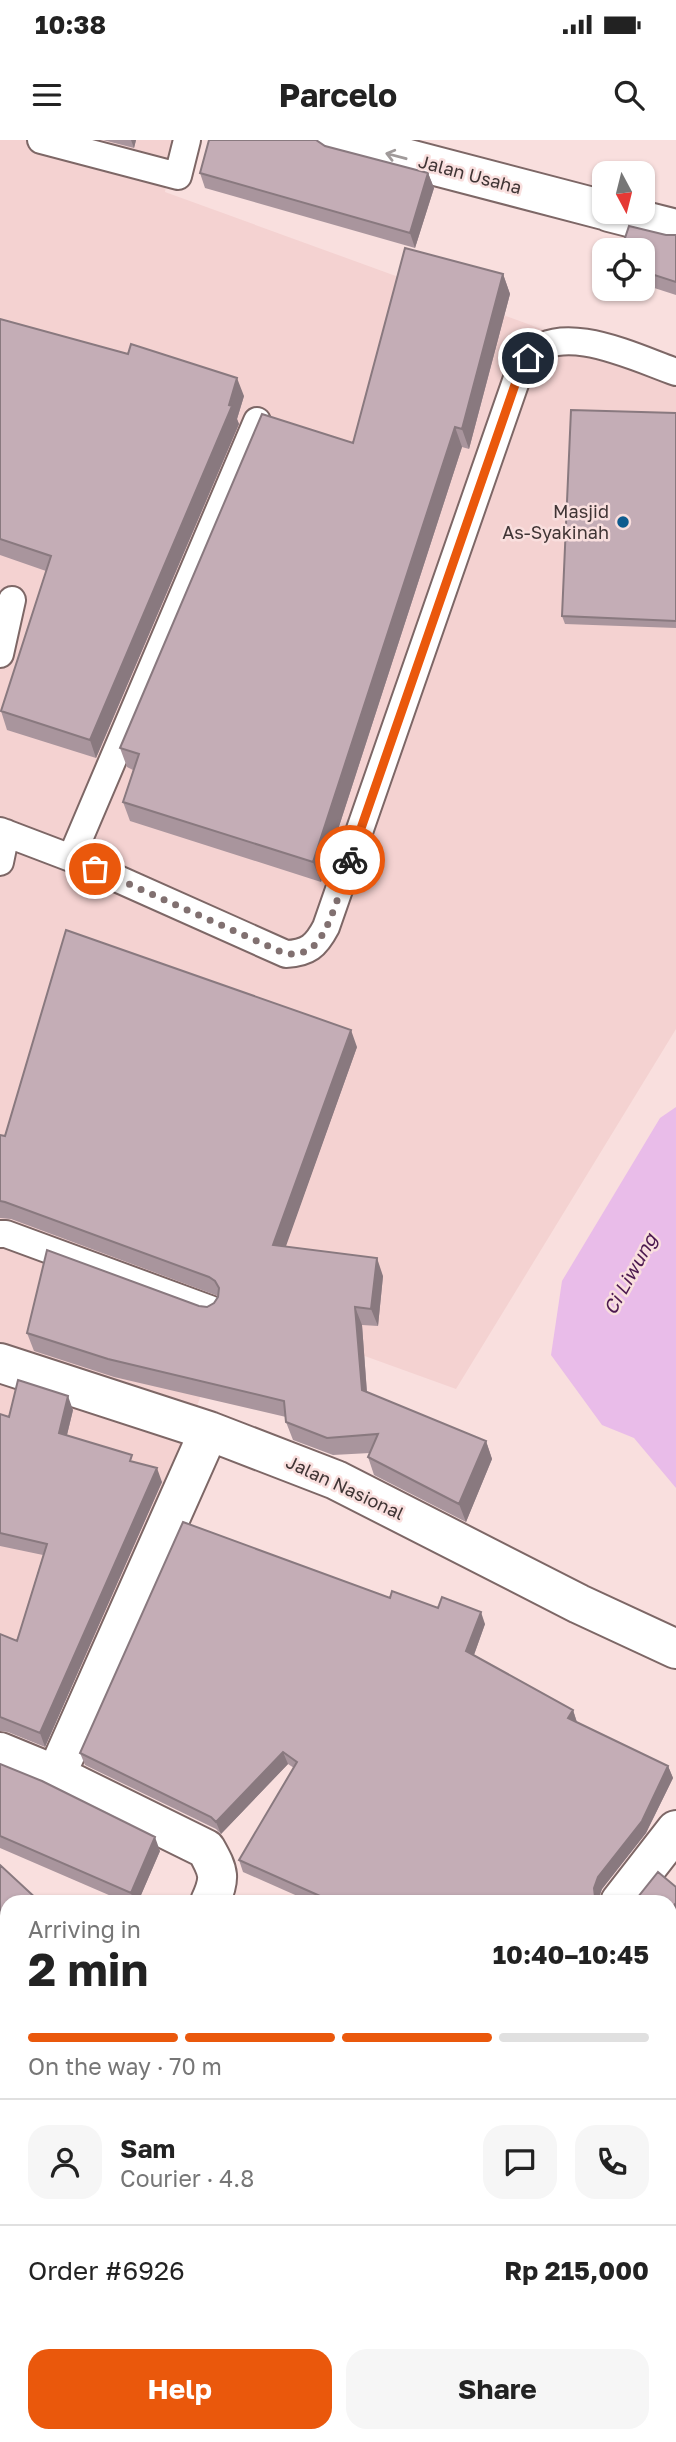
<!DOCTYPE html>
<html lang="en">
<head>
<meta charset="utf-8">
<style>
	body { margin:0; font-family:"Golos Text",sans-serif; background:#f6f6f6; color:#222; height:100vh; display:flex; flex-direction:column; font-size:26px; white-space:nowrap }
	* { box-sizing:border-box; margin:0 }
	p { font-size:23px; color:#767676 }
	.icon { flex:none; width:38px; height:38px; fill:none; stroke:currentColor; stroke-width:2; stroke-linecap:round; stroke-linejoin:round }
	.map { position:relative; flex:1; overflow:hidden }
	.sheet { position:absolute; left:0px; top:1755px; width:677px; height:548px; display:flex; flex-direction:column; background:#fff; border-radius:21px 21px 0 0; box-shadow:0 2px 5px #0004 }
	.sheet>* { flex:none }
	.needle { width:46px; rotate:173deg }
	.tools { position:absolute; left:592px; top:21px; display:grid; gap:14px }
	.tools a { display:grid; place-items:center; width:63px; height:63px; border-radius:14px; background:#fff; box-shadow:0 2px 5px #0004; font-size:35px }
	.pin { position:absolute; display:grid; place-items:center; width:60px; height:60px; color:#fff; margin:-30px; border:4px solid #fff; border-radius:50%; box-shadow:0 2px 7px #0007 }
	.courier { position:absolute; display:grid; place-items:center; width:70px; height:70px; margin:-35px; border:5px solid #ea580c; border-radius:50%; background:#fff; color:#222; box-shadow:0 2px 9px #0007 }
	.summary em { font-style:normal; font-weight:700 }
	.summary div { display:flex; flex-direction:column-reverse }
	.summary { display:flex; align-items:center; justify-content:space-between; height:119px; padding:0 28px }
	h1 { font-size:46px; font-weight:700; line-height:52px }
	.bar { display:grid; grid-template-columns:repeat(4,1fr); gap:10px 7px; align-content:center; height:84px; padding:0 28px }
	.bar i { height:9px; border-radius:5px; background:#e0e0e0 }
	.bar .current { background:#ea580c }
	.bar p { grid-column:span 4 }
	.line { display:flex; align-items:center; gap:18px; padding:0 28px; border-top:2px solid #e0e0e0 }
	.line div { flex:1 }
	.round { display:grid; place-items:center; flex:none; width:74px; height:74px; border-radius:21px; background:#f6f6f6 }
	.button { display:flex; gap:14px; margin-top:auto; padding:14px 28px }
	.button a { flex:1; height:80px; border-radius:21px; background:#ea580c; color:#fff; font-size:28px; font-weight:700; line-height:80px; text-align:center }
	.button a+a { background:#f6f6f6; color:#222 }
	.status { display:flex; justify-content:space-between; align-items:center; height:49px; padding:0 35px; background:#fff; direction:ltr }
	.status svg { height:19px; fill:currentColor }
	header { display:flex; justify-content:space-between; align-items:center; height:91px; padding:0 28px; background:#fff; font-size:32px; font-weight:700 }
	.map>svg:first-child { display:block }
	.built { fill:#f4d2d1 }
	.water { fill:#e9bce9 }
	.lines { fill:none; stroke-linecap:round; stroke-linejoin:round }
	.lane-casing { stroke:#7d6766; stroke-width:30 }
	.street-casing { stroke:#7d6766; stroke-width:42 }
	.lane { stroke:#fff; stroke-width:26 }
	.street { stroke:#fff; stroke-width:38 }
	.wall { fill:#a9959d }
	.shaded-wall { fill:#89797f }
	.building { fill:#c4adb6; stroke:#89797f; stroke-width:2 }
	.oneway { stroke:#a09a9a }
	.done { stroke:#817070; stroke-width:7; stroke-dasharray:0 12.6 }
	.route { stroke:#ea580c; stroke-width:9 }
	.poi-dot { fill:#0e5b8e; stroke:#f9dfde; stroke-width:2.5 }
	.labels { text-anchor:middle; stroke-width:5; stroke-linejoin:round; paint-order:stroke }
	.street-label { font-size:18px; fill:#403535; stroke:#f9dfde }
	.poi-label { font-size:18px; fill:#403535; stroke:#f9dfde; text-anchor:end }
	.water-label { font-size:19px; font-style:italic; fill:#4c194f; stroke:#f9dfde }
</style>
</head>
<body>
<div class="status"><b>10:38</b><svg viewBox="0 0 49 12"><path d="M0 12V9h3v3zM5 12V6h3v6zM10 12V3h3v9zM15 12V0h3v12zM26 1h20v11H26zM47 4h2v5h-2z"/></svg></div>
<header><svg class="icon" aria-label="menu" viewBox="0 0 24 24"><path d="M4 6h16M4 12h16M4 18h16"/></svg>Parcelo<svg class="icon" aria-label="search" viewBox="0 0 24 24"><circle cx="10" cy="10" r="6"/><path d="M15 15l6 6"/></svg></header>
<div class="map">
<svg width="676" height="2302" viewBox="0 0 676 2302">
	<rect width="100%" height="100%" fill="#f9dfde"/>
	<path class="built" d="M 0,0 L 173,0 L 165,52 L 676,238 L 676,889 L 456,1249 L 232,1168 L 101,1536 L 0,1504 Z
		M 0,2121 L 7,2124 L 7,2296 L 89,2296 L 88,2302 L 0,2302 Z"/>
	<path class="water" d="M 676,967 L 676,1348 L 634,1298 L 602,1285 L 551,1215 L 562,1141 L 660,978 Z"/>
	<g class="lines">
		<defs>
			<path id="lane" d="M 41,0 L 178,36 L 187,0
				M 0,514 L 12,460
				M 0,691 L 71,718 L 286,814 C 308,813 316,806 326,787 L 517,238 C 520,232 523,225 527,219 C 558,178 638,219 676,232
				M 71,718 L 257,281
				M 0,722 L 6,693
				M 0,1094 L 6,1094 L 210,1169"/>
			<path id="street" d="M 336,0 L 604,70
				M 609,72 L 676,89
				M 0,1223 L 209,1291 L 336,1340 L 579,1464 L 676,1509
				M 0,1612 L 56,1635 L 206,1709 C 219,1732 221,1738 210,1762
				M 56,1635 L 209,1291
				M 620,1762 L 676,1690
				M 0,2025 L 7,2011
				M 0,2104 L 7,2107
				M 670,2188 L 676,2174
				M 474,2296 L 490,2302
				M 77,2302 L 79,2296
				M 621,2302 L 624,2296"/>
		</defs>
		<use href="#lane" class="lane-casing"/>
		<use href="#street" class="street-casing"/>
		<use href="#lane" class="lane"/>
		<use href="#street" class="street"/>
	</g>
	<path class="wall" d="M 103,0 L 136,0 L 134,8 Z
		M 325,6 L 428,33 L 434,48 L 415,108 L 205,48 L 200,33 Z
		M 666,95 L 676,95 L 676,155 L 642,144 L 642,110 Z
		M 503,134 L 510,154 L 469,309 L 462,307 L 321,742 L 130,681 L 123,662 L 133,630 L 127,627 L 120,608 L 353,303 Z
		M 0,179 L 244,256 L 237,279 L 239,284 L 96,618 L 7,590 L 1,571 L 46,431 L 0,415 Z
		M 676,273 L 676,488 L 565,484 L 562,476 Z
		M 357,907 L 285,1107 L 383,1136 L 378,1186 L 362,1185 L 367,1252 L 486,1301 L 492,1319 L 466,1382 L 374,1335 L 368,1317 L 370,1313 L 333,1315 L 293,1300 L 286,1282 L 286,1277 L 114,1237 L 34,1211 L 27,1193 L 199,1166 L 207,1167 L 214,1163 L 218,1156 L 11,1079 L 0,1078 L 0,995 L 5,996 Z
		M 73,1270 L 67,1295 L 134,1322 L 162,1342 L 45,1607 L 8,1592 L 0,1591 L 0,1494 L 17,1501 L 43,1415 L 0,1406 L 0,1274 L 9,1277 Z
		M 390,1458 L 438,1468 L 485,1484 L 474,1515 L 573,1570 L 577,1582 L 668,1626 L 673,1638 L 646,1693 L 602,1749 L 598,1760 L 599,1762 L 311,1762 L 243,1732 L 239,1720 L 294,1628 L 288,1624 L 221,1694 L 216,1689 L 85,1625 L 80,1613 Z
		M 0,1624 L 160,1711 L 138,1762 L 125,1762 L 0,1708 Z
		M 670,1789 L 676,1794 L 676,2106 L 670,2103 Z
		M 101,2296 L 340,2296 L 353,2302 L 98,2302 Z
		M 547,2296 L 601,2296 L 599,2302 L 554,2302 L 553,2299 Z"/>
	<path class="shaded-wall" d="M 131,0 L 136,0 L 134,8 Z
		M 428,33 L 434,48 L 415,108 L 410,93 Z
		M 503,134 L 510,154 L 469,309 L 462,289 Z
		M 237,238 L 244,256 L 237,279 L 239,284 L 96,618 L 90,600 L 229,265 Z
		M 455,287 L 462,307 L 321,742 L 313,722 Z
		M 351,890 L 357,907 L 280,1123 L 273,1105 Z
		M 377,1118 L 383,1136 L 378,1186 L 371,1169 Z
		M 355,1167 L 362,1185 L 368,1268 L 362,1250 Z
		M 68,1256 L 73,1270 L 64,1307 L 59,1293 Z
		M 486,1301 L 492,1319 L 466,1382 L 459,1364 Z
		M 157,1328 L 162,1342 L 45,1607 L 40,1593 Z
		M 481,1472 L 485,1484 L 471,1523 L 466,1511 Z
		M 573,1570 L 577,1583 L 568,1578 Z
		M 283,1612 L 288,1624 L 221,1694 L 216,1682 Z
		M 668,1626 L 673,1638 L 646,1693 L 602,1749 L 598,1760 L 599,1762 L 595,1757 L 594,1748 L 598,1737 Z
		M 155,1697 L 160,1711 L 138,1762 L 134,1762 L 131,1753 Z
		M 676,1763 L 676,1780 L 670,1787 L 670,1770 Z
		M 7,1848 L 7,1871 L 0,1885 L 0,1861 Z
		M 7,1959 L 7,1978 L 0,1985 L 0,1966 Z
		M 169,2296 L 171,2296 L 174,2302 L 169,2302 Z"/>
	<path class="building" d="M 209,0 L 316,0 L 325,6 L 428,33 L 410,93 L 200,33 Z
		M 629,86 L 666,95 L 676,95 L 676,142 L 642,131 L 642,110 L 621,110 Z
		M 405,108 L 503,134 L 462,289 L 455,287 L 313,722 L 123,662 L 139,614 L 120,608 L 262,274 L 353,303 Z
		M 0,179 L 128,214 L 131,204 L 237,238 L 229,265 L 232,266 L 90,600 L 1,571 L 51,416 L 0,399 Z
		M 571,270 L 676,273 L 676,481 L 562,476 Z
		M 66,790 L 351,890 L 273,1105 L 377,1118 L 371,1169 L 355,1167 L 362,1250 L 486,1301 L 459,1364 L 368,1317 L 378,1294 L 327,1298 L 286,1282 L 284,1261 L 108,1219 L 27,1193 L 47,1110 L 199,1166 L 207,1167 L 214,1163 L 218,1157 L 219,1148 L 215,1141 L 209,1137 L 5,1062 L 0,1061 L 0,995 L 5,996 Z
		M 18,1240 L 68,1256 L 59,1293 L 132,1315 L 130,1321 L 157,1328 L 40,1593 L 0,1577 L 0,1494 L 17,1501 L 47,1404 L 0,1393 L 0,1274 L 9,1277 Z
		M 183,1382 L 390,1458 L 392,1451 L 438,1468 L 442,1457 L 481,1472 L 466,1511 L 573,1570 L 568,1578 L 668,1626 L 642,1681 L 598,1737 L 594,1748 L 595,1757 L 599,1762 L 316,1762 L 320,1756 L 239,1720 L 297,1622 L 283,1612 L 216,1682 L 211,1677 L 80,1613 Z
		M 0,1624 L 42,1641 L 155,1697 L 131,1753 L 0,1696 Z
		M 0,1725 L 40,1762 L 7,1762 L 7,1848 L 0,1861 Z
		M 658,1732 L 676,1747 L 676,1763 L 670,1770 L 670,1762 L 634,1762 Z
		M 670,1789 L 676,1794 L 676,2097 L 670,2093 Z
		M 0,1917 L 7,1924 L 7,1959 L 0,1966 Z
		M 676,2194 L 676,2302 L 634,2302 L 637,2296 L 670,2296 L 670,2197 Z
		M 101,2296 L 169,2296 L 169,2302 L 98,2302 Z
		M 180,2296 L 340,2296 L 353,2302 L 192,2302 Z
		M 554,2296 L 597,2296 L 599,2302 L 567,2302 Z"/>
	<defs><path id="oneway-shaft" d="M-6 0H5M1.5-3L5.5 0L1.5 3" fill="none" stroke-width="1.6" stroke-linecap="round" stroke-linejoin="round" transform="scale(1.75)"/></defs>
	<use class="oneway" href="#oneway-shaft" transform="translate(396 16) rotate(-165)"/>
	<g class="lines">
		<path class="done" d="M 95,729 L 286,814 C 294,814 301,814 308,810 C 329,800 342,742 350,720"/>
		<path class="route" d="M 350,720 L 517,239 L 528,218"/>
	</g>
	<circle class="poi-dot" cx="623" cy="382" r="7"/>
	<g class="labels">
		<g class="street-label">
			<text transform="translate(470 35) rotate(15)" y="6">Jalan Usaha</text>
			<text transform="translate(345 1348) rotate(25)" y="6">Jalan Nasional</text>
		</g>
		<g class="poi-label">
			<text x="609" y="378">Masjid<tspan x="609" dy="21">As-Syakinah</tspan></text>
		</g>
		<g class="water-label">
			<text transform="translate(630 1134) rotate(-61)" y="7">Ci Liwung</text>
		</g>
	</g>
</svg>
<div class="tools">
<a><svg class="needle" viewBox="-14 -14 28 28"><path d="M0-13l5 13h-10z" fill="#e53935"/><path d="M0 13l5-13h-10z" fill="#767676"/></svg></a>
<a><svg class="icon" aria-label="locate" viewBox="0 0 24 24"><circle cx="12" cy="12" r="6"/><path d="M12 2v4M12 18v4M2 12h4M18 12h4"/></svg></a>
</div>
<div class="pin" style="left:95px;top:729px;background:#ea580c"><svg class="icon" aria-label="bag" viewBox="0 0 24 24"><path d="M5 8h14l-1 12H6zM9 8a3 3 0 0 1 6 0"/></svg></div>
<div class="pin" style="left:528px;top:218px;background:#1f2937"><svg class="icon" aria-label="home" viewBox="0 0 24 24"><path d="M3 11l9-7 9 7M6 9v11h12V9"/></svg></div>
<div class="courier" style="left:350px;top:720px"><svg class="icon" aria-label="bike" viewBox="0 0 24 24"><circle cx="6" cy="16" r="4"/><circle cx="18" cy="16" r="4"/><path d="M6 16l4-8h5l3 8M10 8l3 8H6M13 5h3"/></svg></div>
<section class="sheet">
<div class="summary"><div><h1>2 min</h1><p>Arriving in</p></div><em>10:40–10:45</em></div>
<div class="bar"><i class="current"></i><i class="current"></i><i class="current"></i><i></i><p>On the way · 70 m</p></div>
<div class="line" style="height:126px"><a class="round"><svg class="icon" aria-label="person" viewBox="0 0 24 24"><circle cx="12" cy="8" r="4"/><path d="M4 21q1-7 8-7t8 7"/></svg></a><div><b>Sam</b><p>Courier · 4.8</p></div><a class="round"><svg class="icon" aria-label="chat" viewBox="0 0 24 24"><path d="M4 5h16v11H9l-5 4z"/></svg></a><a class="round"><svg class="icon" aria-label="phone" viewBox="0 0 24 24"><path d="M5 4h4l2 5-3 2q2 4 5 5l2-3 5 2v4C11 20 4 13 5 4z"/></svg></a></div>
<div class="line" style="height:91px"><div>Order #6926</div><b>Rp 215,000</b></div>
<div class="button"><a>Help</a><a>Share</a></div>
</section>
</div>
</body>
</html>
